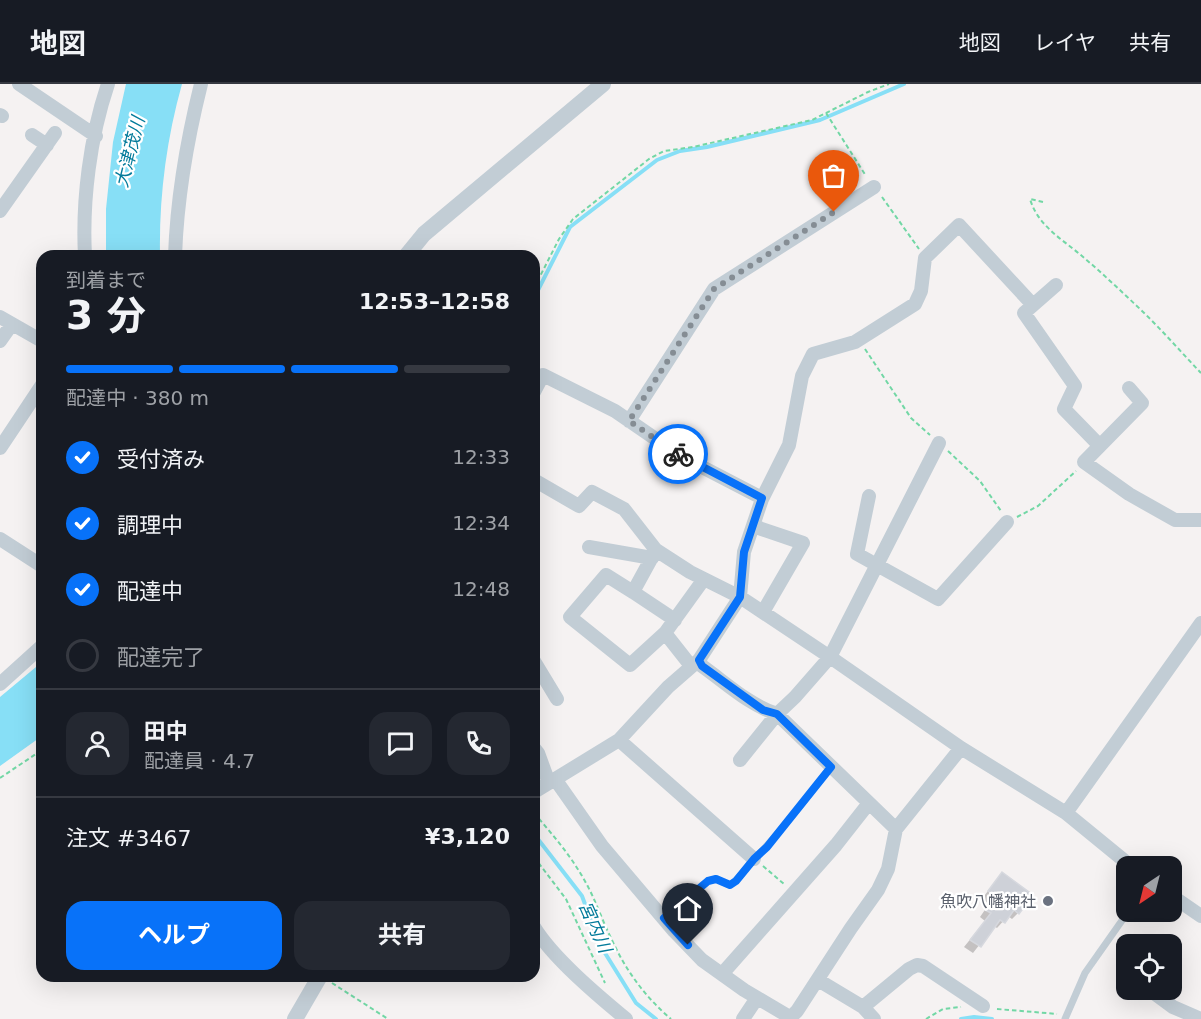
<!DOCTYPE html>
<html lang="ja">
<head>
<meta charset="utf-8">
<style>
	body { margin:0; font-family:"DejaVu Sans","Noto Sans JP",sans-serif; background:#242831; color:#f1f3f6; height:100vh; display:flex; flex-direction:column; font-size:22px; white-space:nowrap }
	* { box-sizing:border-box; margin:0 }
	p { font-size:20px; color:#9ea1a6 }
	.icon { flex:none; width:33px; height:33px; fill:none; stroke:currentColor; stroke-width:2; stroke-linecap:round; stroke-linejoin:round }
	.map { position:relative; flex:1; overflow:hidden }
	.details { position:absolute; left:36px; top:166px; width:504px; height:732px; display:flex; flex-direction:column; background:#171b24; border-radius:18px; box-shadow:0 6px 24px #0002 }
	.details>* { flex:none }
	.needle { width:39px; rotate:215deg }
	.fabs { position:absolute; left:1116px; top:772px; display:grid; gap:12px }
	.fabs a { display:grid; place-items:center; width:66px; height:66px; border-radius:12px; background:#171b24; box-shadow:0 6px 24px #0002; font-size:30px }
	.pin { position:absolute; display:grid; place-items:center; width:51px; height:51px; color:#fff; margin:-62px -26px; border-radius:50% 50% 50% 0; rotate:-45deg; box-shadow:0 0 6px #0007 }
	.pin .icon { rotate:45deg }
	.courier { position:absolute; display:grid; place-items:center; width:60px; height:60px; margin:-30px; border:4px solid #0872f9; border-radius:50%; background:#fff; color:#222; box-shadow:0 2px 8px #0007 }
	.overview em { font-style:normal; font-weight:700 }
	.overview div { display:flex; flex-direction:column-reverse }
	.overview { display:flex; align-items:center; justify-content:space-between; height:102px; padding:0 30px }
	h1 { font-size:39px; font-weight:700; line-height:45px }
	.bar { display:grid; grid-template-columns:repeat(4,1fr); gap:9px 6px; align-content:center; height:72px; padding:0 30px }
	.bar i { height:8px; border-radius:4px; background:#363941 }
	.bar .on { background:#0872f9 }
	.bar p { grid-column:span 4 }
	.line { display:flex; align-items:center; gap:15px; padding:0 30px; border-top:2px solid #363941 }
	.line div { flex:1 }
	.round { display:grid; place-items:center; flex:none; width:63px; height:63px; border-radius:18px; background:#242831 }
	ol { padding:0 30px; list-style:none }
	li { display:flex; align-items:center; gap:18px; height:66px }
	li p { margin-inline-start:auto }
	li .icon { padding:6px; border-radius:50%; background:#0872f9; color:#fff; stroke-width:4 }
	li:last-child { color:#9ea1a6 }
	li i { width:33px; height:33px; border:3px solid #363941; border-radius:50% }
	.button { display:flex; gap:12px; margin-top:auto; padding:12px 30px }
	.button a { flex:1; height:69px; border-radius:18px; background:#0872f9; color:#fff; font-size:24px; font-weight:700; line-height:69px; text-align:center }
	.button a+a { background:#242831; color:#f1f3f6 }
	header { display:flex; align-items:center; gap:36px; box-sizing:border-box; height:84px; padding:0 30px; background:#171b24; border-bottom:2px solid #363941 }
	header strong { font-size:28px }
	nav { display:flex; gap:33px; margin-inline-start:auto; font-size:21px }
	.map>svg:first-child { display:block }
	.water { fill:#87dff6 }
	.shadow { fill:#0003 }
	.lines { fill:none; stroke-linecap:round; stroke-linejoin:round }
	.stream { stroke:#87dff6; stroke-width:4 }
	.building { fill:#ced1d8; stroke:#d6d8de; stroke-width:1.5 }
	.path { stroke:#72d7a5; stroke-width:2; stroke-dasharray:4.5 3; stroke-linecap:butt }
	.service { stroke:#c2cdd5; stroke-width:7 }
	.minor { stroke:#c2cdd5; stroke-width:14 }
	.tertiary { stroke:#c2cdd5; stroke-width:16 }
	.done { stroke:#858d94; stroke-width:6; stroke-dasharray:0 10.8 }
	.route { stroke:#0872f9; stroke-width:8 }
	.worship-dot { fill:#6b7280; stroke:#fff; stroke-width:2 }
	.labels { text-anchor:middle; stroke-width:4.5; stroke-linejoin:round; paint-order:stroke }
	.worship-label { font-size:16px; fill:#5b616d; stroke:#fff; text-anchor:end }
	.water-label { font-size:18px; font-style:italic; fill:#037b9b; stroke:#fff }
</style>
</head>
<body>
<header>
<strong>地図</strong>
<nav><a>地図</a><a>レイヤ</a><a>共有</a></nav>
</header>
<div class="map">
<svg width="1201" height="935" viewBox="0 0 1201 935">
	<rect width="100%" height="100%" fill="#f5f2f2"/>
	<path class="water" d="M 126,0 L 182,0 C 166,57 159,114 160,172 L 106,172 L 106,125 L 113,58 Z
		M 42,578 L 42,652 L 0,682 L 0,613 Z"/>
	<path class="shadow" d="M 996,796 L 1018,829 L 1012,835 L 1008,832 L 997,844 L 994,842 L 973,869 L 964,863 L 985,837 L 980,833 L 989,820 L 982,815 Z"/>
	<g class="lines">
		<path class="stream" d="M 534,214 L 570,143 L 657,76 L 680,67 L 707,63 L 820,36 L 904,0
			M 534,750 L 582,812 L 600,861 L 636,919 L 656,935
			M 961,935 L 974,933 L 992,935"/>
	</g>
	<path class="building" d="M 1002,788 L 1033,811 L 1019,830 L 1014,826 L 1005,839 L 1000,836 L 981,863 L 970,856 L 991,829 L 985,826 L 995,813 L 988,807 Z"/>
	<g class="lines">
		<path class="path" d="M 826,29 L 866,92
			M 882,113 L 919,165
			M 1043,118 L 1030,115 C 1038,142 1062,155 1082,172 C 1102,189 1121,207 1140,225 C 1161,245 1181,268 1201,289
			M 534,204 L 559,155 L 573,135 L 649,75 L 664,67 L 693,63 L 812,36 L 868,8 L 889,0
			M 865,265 L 911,334 L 930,351
			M 948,367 L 980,397 L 1001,427
			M 1017,433 L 1038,422 L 1076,387
			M 0,694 L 42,666
			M 534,729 C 553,751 572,773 586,799 C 596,817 602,836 611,854 C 625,885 644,912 671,935
			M 534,773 L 566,815 L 605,899
			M 763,782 L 784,800
			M 332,899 L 388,935
			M 997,925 L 1057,930
			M 926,935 L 943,925 L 961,923"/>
		<path class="service" d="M 664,834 L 708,797 L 716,795 L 730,801 C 741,794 746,783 755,774 C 783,746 806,714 831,683
			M 1065,935 L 1085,889 L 1128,828"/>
		<path class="minor" d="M 19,0 L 96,52
			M 0,31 L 2,32
			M 32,51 L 47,61
			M 0,127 L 55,49
			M 85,172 C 82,117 90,53 108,0
			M 175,172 C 177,115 187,56 201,0
			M 1056,201 L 1024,229 L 1075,302 L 1064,325 L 1100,362
			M 0,233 L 42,257
			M 0,257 L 12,240
			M 1129,304 L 1142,319 L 1084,378 L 1129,410 L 1175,436 L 1201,436
			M 534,308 L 543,291 L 615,327 L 679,371 L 762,414
			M 629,337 L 714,205 L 874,103
			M 0,364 L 42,301
			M 534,396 L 579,422 L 592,408 L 624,425 L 656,466 L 690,488 L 740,513 L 830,573 L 961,664 L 1066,729 L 1132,783
			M 869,412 L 857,470 L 938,515 L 1007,438
			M 753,442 L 803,459 L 763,528
			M 0,455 L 42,482
			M 589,463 L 652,474
			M 656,466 L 633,508 L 606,491 L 570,533 L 630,581 L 665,549 L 704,495
			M 633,508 L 675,536
			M 665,549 L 691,582
			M 699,576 L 702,582 C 726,599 749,621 777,630 L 896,745
			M 534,577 L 557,615
			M 0,600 L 42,562
			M 619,656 L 754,775
			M 534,664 L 538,669 L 549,699
			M 740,676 L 777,630 L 795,613 L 830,573 L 939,359
			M 555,695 L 602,762 L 674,847 L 702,876 L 744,906 L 788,932 L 793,931 L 797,927 L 851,844 L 878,806 L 888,785 L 896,745 L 961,664
			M 534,708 L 619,656 L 668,603 L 699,576 L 740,513 L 744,468 L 762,415 L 789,361 L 802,292 L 813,270 L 855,258 L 915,220 L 921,207 L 925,174 L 959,141 L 1033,221
			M 1066,729 L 1201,539
			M 1172,812 L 1201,832
			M 534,843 C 553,874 597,911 626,935
			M 722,890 L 836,761 L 869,719
			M 818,896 L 863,923 L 874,935
			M 1150,906 L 1173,923 L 1201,935
			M 863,923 L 909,885 L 917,881 L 923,882 L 983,922
			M 743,935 L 757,914"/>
		<path class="tertiary" d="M 406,172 L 424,150 L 603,0
			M 295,935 L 320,892"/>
	</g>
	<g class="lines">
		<path class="done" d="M 678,370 L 629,337 L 714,205 L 834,128"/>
		<path class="route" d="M 678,370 L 762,414 L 744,468 L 740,513 L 699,576 L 702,582 L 763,626 L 777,630 L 831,683 L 767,763 L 754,775 L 736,797 L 730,801 L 716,795 L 708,797 L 664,834 L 688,861"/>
	</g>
	<circle class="worship-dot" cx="1048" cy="817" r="6"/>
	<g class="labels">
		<g class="worship-label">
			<text x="1036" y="823">魚吹八幡神社</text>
		</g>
		<g class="water-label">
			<text transform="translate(130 68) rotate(-76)" y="6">大津茂川</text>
			<text transform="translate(595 843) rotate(66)" y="6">宮内川</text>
		</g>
	</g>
</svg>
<div class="fabs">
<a><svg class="needle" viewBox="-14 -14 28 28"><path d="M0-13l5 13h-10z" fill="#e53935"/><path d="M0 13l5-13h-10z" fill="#9ea1a6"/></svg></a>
<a><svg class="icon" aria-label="locate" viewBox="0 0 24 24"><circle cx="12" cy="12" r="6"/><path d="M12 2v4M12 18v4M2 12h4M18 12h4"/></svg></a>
</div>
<div class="pin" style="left:834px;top:128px;background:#ea580c"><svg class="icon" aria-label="bag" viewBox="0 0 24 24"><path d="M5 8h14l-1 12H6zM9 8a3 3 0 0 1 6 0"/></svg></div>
<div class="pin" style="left:688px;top:861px;background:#1f2937"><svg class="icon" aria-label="home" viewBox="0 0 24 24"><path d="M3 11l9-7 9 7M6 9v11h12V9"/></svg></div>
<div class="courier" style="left:678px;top:370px"><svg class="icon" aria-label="bike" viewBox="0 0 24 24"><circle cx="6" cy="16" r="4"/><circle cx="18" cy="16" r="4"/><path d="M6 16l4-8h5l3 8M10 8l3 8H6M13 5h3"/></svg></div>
<section class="details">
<div class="overview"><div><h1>3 分</h1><p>到着まで</p></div><em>12:53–12:58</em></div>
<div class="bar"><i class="on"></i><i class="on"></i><i class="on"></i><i></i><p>配達中 · 380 m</p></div>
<ol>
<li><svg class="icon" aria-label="check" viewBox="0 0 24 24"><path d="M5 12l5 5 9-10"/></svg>受付済み<p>12:33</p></li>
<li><svg class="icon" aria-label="check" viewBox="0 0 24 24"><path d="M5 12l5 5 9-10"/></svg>調理中<p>12:34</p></li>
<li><svg class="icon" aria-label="check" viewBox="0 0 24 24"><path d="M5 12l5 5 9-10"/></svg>配達中<p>12:48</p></li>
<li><i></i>配達完了</li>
</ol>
<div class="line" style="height:108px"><a class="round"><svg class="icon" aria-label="person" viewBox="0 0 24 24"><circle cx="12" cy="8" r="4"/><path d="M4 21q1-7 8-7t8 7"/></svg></a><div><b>田中</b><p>配達員 · 4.7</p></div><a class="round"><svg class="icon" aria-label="chat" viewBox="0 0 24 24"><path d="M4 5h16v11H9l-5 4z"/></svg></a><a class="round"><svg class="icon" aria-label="phone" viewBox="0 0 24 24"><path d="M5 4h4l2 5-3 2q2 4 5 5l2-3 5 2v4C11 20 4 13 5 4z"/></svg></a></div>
<div class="line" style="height:78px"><div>注文 #3467</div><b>¥3,120</b></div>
<div class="button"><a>ヘルプ</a><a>共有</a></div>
</section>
</div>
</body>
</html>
